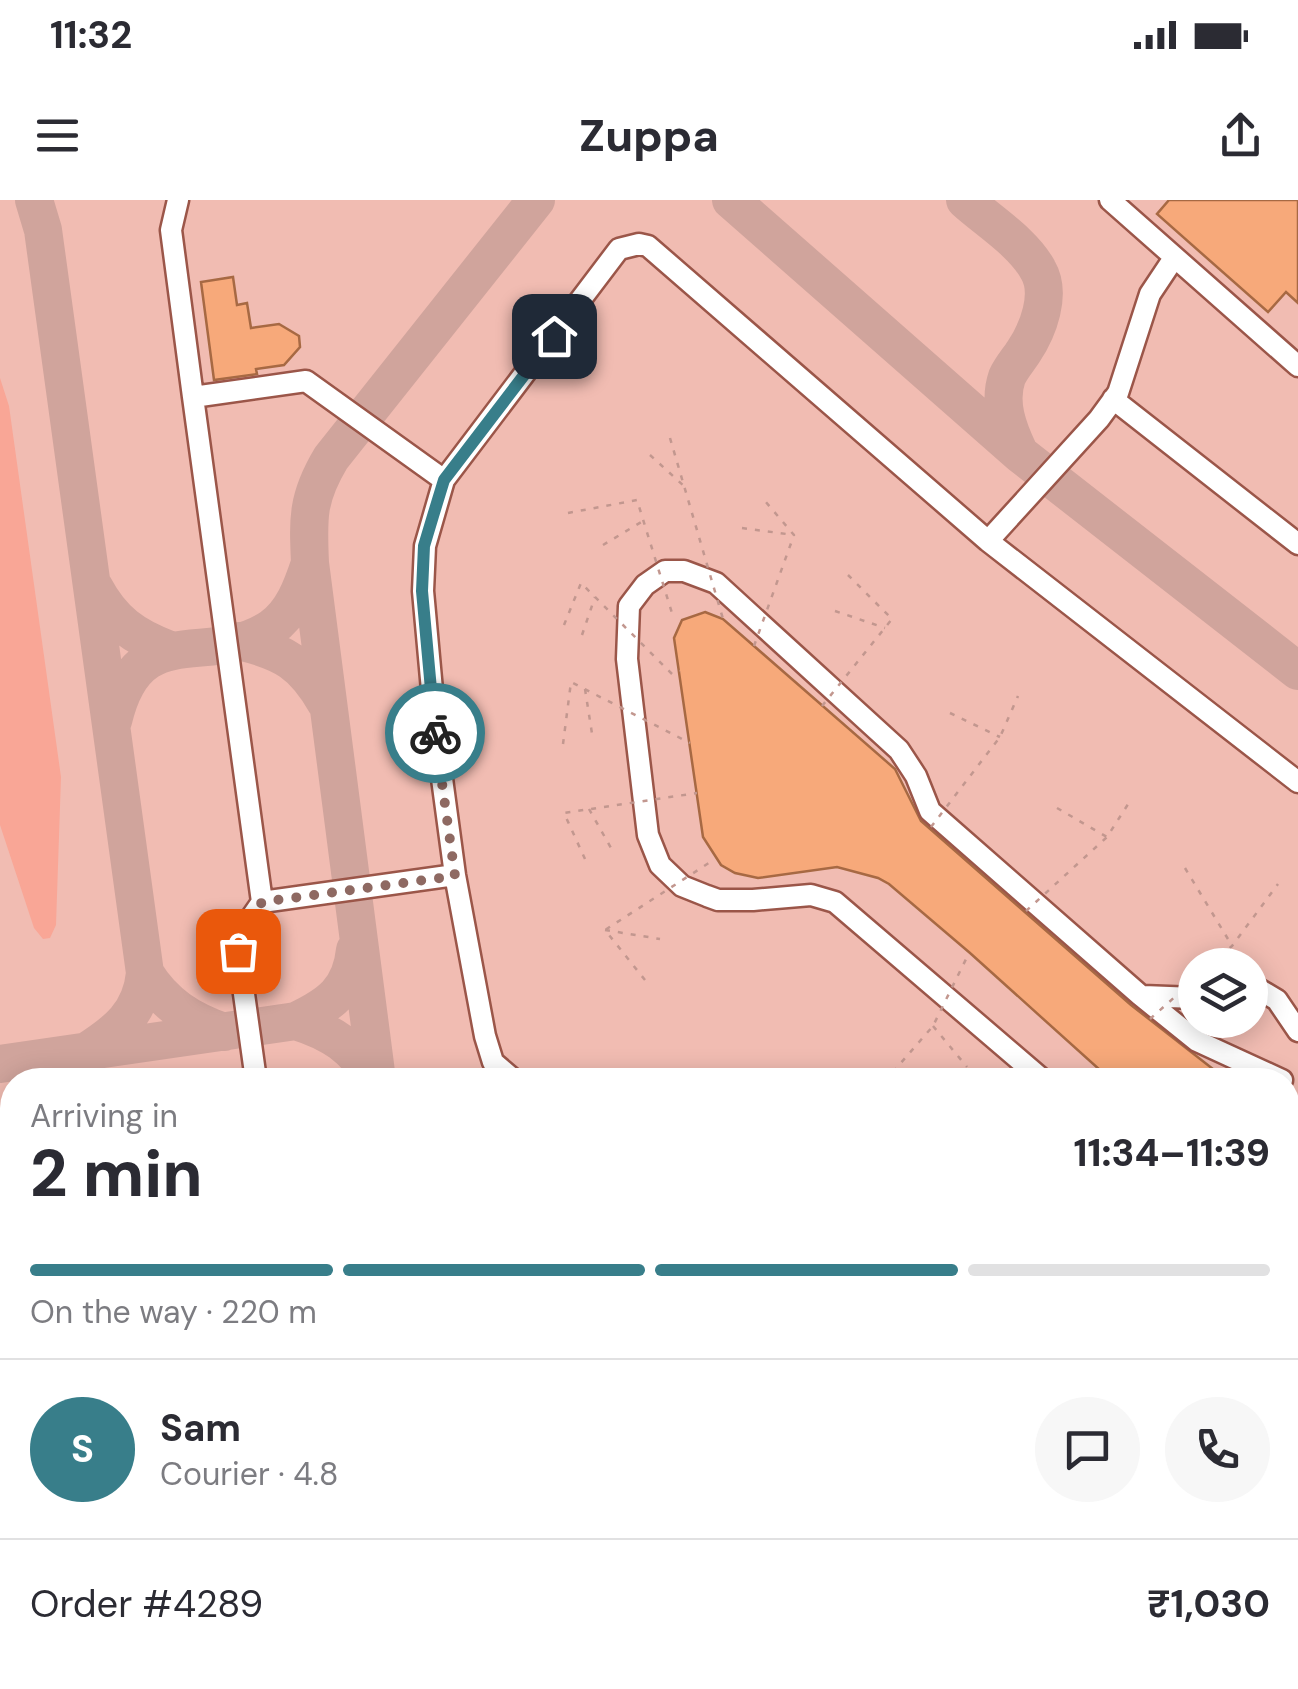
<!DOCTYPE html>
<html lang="en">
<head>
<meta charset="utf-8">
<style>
	body { margin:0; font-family:"DM Sans",sans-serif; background:#f7f7f7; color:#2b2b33; height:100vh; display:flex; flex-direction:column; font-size:38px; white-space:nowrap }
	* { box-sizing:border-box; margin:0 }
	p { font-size:32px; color:#7c7c81 }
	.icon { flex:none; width:55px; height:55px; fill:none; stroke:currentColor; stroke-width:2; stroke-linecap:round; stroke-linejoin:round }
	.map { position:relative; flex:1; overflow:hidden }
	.panel { position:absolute; left:0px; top:868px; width:1300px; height:622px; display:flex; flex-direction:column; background:#fff; border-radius:40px 40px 0 0; box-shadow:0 5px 25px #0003 }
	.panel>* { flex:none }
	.fabs { position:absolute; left:1178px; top:748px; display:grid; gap:20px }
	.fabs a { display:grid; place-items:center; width:90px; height:90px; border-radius:50%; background:#fff; box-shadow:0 5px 25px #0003; font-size:50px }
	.pin { position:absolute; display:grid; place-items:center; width:85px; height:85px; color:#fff; margin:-42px; border-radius:20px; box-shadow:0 5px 15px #0006 }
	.courier { position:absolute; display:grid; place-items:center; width:100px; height:100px; margin:-50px; border:8px solid #387e8a; border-radius:50%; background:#fff; color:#222; box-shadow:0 2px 12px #0007 }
	.head em { font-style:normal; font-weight:800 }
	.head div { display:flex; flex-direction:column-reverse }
	.head { display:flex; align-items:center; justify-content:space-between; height:170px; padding:0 30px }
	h1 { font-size:65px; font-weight:800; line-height:75px }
	.bar { display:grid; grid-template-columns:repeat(4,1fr); gap:15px 10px; align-content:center; height:120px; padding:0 30px }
	.bar i { height:12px; border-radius:8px; background:#e1e1e2 }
	.bar .active { background:#387e8a }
	.bar p { grid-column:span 4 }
	.line { display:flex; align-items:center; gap:25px; padding:0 30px; border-top:2px solid #e1e1e2 }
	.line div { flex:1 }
	.round { display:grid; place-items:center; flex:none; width:105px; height:105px; border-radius:52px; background:#f7f7f7 }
	.status { display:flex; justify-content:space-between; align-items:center; height:70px; padding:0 50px; background:#fff; direction:ltr }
	.status svg { height:28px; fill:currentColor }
	header { display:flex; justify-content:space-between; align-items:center; height:130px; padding:0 30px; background:#fff; font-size:45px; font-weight:800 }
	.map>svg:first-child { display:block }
	.built { fill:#f1bcb2; fill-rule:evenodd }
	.green { fill:#f9a696 }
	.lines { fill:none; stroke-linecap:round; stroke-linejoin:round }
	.taxiway { stroke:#d0a49c; stroke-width:38 }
	.building { fill:#f7a97a; stroke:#a76943; stroke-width:2.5 }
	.minor-casing { stroke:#9b5649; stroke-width:25 }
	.path { stroke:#c2978f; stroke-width:2.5; stroke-dasharray:5 8; stroke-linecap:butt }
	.minor { stroke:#fff; stroke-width:20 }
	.path-bridge { stroke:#c2978f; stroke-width:2.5; stroke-dasharray:5 8; stroke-linecap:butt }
	.done { stroke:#8e6962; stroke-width:10; stroke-dasharray:0 18 }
	.route { stroke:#387e8a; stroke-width:12 }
</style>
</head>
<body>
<div class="status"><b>11:32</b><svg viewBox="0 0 49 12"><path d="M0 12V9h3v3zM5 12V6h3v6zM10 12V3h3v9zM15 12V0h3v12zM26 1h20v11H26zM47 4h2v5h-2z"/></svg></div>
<header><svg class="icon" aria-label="menu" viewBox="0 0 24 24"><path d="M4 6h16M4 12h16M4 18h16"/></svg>Zuppa<svg class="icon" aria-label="share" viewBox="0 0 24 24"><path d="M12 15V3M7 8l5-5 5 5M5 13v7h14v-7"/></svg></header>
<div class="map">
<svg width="1298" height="1489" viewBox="0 0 1298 1489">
	<rect width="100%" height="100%" fill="#fdccc3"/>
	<path class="built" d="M 0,0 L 1298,0 L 1298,1489 L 0,1489 ZM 1195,765 L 1250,765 L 1250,820 L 1195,820 ZM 12,880 L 1288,880 L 1288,1478 L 12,1478 Z"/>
	<path class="green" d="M 0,178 L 9,206 L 61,577 L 56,725 L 50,738 L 43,739 L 34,728 L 0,625 Z
		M 117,1478 L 175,1478 L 178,1489 L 117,1489 Z"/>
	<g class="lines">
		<path class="taxiway" d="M 34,0 L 43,30 L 145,773 C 141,814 117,832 84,853
			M 731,0 L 1020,254 L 1298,471
			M 965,0 C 988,21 1023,42 1038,70 C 1052,94 1038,130 1024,151 C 1019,159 1011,168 1007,177 C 998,203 1008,229 1019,252
			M 94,387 C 112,421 134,437 170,450
			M 239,441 C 284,452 303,463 326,503
			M 113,521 C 138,414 208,470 271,428 C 293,413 302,387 310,363
			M 145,773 C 164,804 190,820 224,832
			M 296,821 C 330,805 351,790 355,750
			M 0,864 L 296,821 C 331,832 355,847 373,880
			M 377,880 L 310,363 C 308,318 307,298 331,258 L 536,0
			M 0,1168 L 12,1259
			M 0,1303 L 12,1318
			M 43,1478 L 45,1489
			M 242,1478 L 244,1489
			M 652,1489 L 659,1478"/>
	</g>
	<path class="building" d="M 1169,0 L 1298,0 L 1298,103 L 1286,92 L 1268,112 L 1157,14 Z
		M 233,77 L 237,105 L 247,103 L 251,128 L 279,124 L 299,136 L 300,147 L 284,165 L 256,169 L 257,174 L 214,180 L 201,82 Z
		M 705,412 L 723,419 L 895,569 L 921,621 L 1131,805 L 1227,880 L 1111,880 L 970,753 L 889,684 L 878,678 L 837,667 L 758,678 L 735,673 L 721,665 L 703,637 L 674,438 L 682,420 Z
		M 1288,908 L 1298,912 L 1298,1341 L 1288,1346 Z
		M 1120,1478 L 1191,1478 L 1186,1489 L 1112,1489 Z"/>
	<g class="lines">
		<defs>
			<path id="minor" d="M 178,0 L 171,30 L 193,197 L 306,181 L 444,280 L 425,346 L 423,391 L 436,534 L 455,675 L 485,836 L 493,862 L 514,880
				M 1110,0 L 1298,166
				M 193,197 L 262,702 L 455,675
				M 1113,199 L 1298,344
				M 444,280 L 619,49 L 639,44 L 648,46 L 988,341 L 1099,219 L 1118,193 L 1150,94 L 1174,58
				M 988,341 L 1298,582
				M 1250,784 L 1277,800 L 1298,831
				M 1143,796 L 1195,798
				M 256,880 L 238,751 L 244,728 L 262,702
				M 1043,880 L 835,702 L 811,695 L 753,700 L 718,700 L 707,696 L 682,686 L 660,665 L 648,635 L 627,459 L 629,406 L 645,385 L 665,371 L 684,371 L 716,383 L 899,550 L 916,576 L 930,611 L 1140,795 L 1197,841 L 1282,880
				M 1288,1368 L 1298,1355
				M 1288,1438 L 1298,1440
				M 371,1478 L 372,1489
				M 519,1489 L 527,1478
				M 785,1489 L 793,1478
				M 1032,1489 L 1040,1478
				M 1200,1489 L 1208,1478"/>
		</defs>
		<use href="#minor" class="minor-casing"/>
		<path class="path" d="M 650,255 L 685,287
			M 742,328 L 794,335
			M 603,345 L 643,321
			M 835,411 L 885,428
			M 582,435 L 595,397
			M 585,489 L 593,540
			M 950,513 L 1000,537
			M 1057,608 L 1107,637
			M 589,609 L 611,648
			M 1185,668 L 1231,744
			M 605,730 L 660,739
			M 1210,765 L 1232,746 L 1278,684
			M 933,826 L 967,867
			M 1100,880 L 1103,873
			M 1249,1478 L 1253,1489"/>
		<use href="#minor" class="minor"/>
		<path class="path-bridge" d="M 670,238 L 723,419
			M 568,313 L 637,300 L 672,413
			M 564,425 L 581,383 L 672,474 L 680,471
			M 754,446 L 794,335 L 765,301
			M 822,506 L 892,419 L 848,375
			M 563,544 L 571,482 L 690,543
			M 931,627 L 1000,537 L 1018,496
			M 585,659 L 564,613 L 697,593
			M 1026,711 L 1107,637 L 1132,598
			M 645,780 L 605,730 L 715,659
			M 1150,819 L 1195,779
			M 893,872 L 933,826 L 969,753"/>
	</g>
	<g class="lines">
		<path class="done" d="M 238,751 L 244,728 L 262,702 L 455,676 L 435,533"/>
		<path class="route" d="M 435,533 L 422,391 L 424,346 L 433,316 L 444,280 L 554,136"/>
	</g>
</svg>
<div class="fabs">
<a><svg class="icon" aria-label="layers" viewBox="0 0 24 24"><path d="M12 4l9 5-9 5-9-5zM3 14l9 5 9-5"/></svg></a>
</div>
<div class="pin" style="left:238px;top:751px;background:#ea580c"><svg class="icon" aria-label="bag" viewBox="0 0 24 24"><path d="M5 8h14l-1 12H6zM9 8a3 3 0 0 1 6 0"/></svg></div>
<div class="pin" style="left:554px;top:136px;background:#1f2937"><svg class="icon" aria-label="home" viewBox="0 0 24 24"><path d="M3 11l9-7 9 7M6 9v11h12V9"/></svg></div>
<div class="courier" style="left:435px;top:533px"><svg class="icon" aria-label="bike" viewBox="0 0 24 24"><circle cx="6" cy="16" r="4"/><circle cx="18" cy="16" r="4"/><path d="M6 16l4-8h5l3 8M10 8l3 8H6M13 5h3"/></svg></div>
<section class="panel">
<div class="head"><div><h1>2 min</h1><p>Arriving in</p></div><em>11:34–11:39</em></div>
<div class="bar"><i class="active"></i><i class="active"></i><i class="active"></i><i></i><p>On the way · 220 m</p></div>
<div class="line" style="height:180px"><b class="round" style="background:#387e8a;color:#fff">S</b><div><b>Sam</b><p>Courier · 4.8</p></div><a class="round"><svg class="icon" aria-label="chat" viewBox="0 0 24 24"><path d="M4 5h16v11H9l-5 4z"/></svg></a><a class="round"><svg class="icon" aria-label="phone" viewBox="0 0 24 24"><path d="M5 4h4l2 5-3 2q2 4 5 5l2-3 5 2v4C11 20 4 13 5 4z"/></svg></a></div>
<div class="line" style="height:130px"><div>Order #4289</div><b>₹1,030</b></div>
</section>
</div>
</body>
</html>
